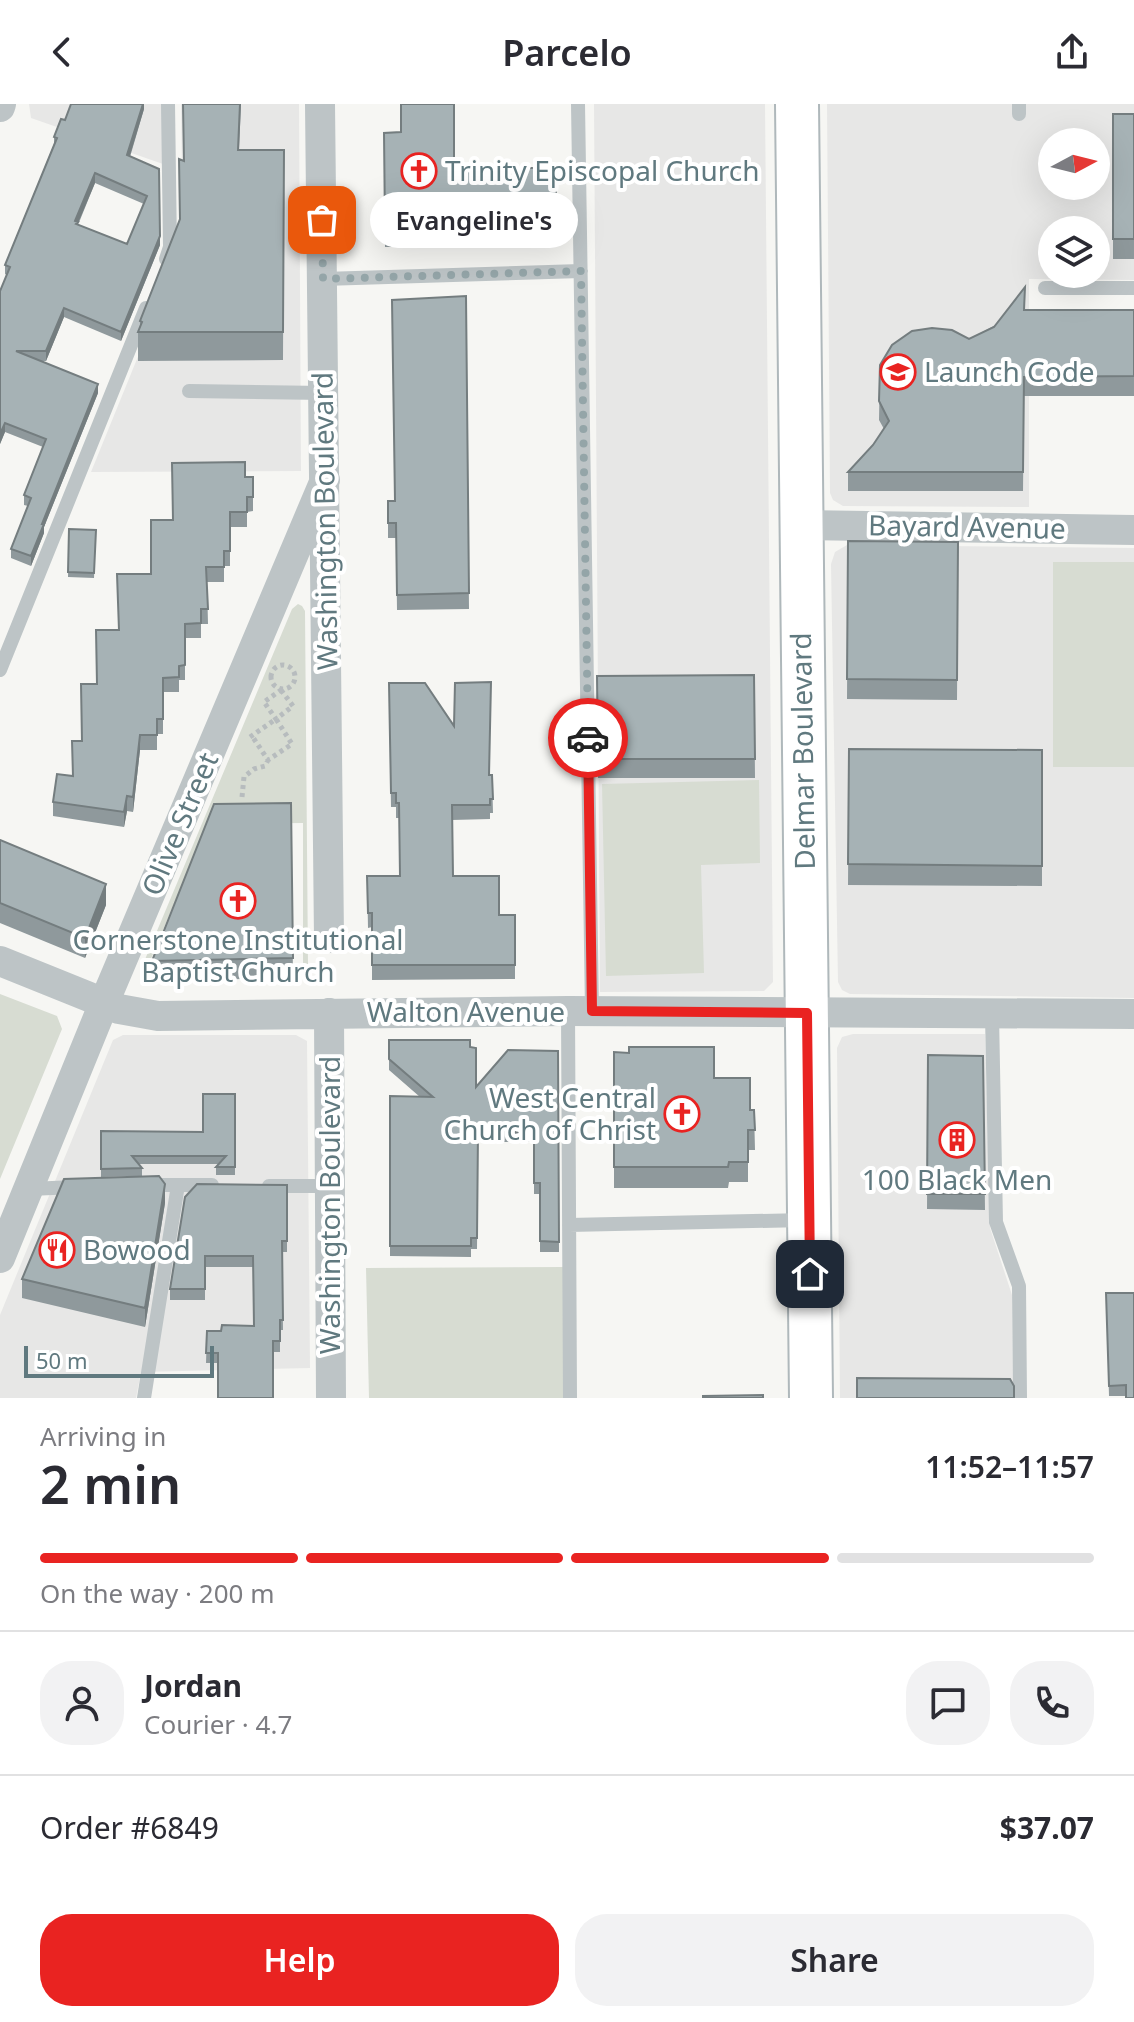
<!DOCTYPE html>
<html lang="en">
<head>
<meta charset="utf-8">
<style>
	body { margin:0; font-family:"Noto Sans",sans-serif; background:#f2f2f3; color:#2b2b33; height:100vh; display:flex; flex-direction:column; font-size:30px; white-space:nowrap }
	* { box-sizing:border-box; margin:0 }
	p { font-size:26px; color:#7c7c81 }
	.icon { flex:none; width:44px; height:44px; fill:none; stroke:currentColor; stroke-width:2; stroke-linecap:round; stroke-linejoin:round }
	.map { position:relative; height:1294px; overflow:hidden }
	.details { display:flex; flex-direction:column; background:#fff; flex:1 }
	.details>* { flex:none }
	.needle { width:52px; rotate:83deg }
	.fabs { position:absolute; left:1038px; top:24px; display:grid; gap:16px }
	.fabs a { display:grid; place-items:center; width:72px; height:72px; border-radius:50%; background:#fff; box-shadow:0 8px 32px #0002; font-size:40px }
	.scale { position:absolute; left:24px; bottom:20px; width:190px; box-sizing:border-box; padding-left:8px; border:4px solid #60797f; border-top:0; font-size:22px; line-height:28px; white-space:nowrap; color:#60797f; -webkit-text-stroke:6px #fff; paint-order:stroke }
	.pin { position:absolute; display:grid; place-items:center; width:68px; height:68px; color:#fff; margin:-34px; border-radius:16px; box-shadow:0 4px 12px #0006 }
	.courier { position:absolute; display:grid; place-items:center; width:80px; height:80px; margin:-40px; border:6px solid #e92321; border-radius:50%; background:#fff; color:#222; box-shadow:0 2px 10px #0007 }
	.bubble { position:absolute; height:56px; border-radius:28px; background:#fff; box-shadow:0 8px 32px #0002; font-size:26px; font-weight:600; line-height:56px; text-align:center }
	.summary em { font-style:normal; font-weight:600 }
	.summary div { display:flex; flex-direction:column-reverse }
	.summary { display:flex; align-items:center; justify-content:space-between; height:136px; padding:0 40px }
	h1 { font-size:52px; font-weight:600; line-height:60px }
	.bar { display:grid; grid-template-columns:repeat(4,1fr); gap:12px 8px; align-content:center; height:96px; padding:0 40px }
	.bar i { height:10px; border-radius:6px; background:#e1e1e2 }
	.bar .on { background:#e92321 }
	.bar p { grid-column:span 4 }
	.line { display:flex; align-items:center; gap:20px; padding:0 40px; border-top:2px solid #e1e1e2 }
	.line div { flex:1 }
	.round { display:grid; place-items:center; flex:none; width:84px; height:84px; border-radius:32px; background:#f2f2f3 }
	.button { display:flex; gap:16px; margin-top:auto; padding:16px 40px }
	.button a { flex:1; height:92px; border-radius:32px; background:#e92321; color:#fff; font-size:32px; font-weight:600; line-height:92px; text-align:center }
	.button a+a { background:#f2f2f3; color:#2b2b33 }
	header { display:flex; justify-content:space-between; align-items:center; height:104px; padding:0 40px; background:#fff; font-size:36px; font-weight:600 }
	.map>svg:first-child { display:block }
	.built { fill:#e7e7e6; fill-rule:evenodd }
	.green { fill:#d7dcd2 }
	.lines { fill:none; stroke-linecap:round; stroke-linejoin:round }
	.secondary-casing { stroke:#afb8bb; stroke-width:46 }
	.path { stroke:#b7bcbe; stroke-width:5; stroke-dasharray:4 4; stroke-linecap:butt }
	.lane { stroke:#bdc4c6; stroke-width:14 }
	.street { stroke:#bdc4c6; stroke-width:30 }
	.secondary { stroke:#fff; stroke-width:42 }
	.wall { fill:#8f999c; fill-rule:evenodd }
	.shaded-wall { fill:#747d7f }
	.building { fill:#a6b2b5; stroke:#747d7f; stroke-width:2; fill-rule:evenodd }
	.done { stroke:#94a5a8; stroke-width:8; stroke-dasharray:0 14.4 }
	.route { stroke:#e92321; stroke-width:10 }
	.labels { text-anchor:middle; stroke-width:8; stroke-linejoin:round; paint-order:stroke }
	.poi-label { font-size:28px; fill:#60797f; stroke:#fff; text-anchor:start }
	.street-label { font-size:28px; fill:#60797f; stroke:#fff }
</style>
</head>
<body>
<header><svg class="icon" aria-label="back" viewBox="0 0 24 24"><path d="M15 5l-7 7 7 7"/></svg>Parcelo<svg class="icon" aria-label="share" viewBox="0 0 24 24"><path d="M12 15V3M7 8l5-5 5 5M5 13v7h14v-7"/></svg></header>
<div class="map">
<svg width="1134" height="1294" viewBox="0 0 1134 1294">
	<rect width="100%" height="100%" fill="#f6f6f3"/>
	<path class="built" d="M 29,0 L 163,0 L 163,60 L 31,14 Z
		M 181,0 L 299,0 L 301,367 L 91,368 L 183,142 Z
		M 594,0 L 765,0 L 773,878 L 764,887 L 600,888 Z
		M 827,0 L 1134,0 L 1134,176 L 1029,175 L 1029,403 L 843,402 L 833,396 L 830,389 ZM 1052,38 L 1096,38 L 1096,82 L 1052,82 ZM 1052,126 L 1096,126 L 1096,170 L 1052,170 Z
		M 847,441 L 1134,444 L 1134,894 L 850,890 L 842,886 L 838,878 L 831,460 L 835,448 Z
		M 853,930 L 985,930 L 990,1124 L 1012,1191 L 1013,1294 L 840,1294 L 837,944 L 842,933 Z
		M 123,931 L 296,931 L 307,937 L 310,1264 L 141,1268 L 136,1294 L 0,1294 L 0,1211 L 113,936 Z"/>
	<path class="green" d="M 1053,458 L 1134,458 L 1134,663 L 1053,663 Z
		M 298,500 L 302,502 L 305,507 L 308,861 L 303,861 L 303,719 L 207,720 L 146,867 L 141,865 L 292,505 Z
		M 759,676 L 760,759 L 701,761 L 704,869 L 606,872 L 602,680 Z
		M 0,890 L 57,912 L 62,925 L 0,1075 Z
		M 564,1163 L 565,1294 L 369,1294 L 366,1164 Z"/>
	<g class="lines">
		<defs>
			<path id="secondary" d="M 797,0 L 811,1294"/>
		</defs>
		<use href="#secondary" class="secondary-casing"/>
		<path class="path" d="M271 573a12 12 0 1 1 24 0a12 12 0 1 1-24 0Z
			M 281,586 L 293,602 L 276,615 L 264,598 Z
			M 250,633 L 276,615 L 292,640 L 268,656 L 252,632
			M 242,693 L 244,673 L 254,665 L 265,662 L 268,656"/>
		<path class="lane" d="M 578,0 L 592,907
			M 1019,10 L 1019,0
			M 166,155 L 170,143 L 168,0
			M 323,175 L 581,167
			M 1045,184 L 1134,184
			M 189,287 L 324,289
			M 0,566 L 146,204
			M 568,907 L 570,1294
			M 992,911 L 996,1118 L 1019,1182 L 1020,1294
			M 149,1081 L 212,1081
			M 269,1082 L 328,1082
			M 29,1085 L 76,1083
			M 569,1121 L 805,1116
			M 144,1294 L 178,1081"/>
		<path class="street" d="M 320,0 L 329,834
			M 0,3 L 1,0
			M 800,421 L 1134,426
			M 0,857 L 119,905 L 158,912 L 568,907 L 1134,910
			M 329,909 L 331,1294
			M 0,1154 L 104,899 L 325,376"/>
		<use href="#secondary" class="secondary"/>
	</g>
	<path class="wall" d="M 144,0 L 144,5 L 130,53 L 159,65 L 160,141 L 121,237 L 64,213 L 46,257 L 40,257 L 98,289 L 44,423 L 44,429 L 31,462 L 11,454 L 11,445 L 28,402 L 24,401 L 24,391 L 43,343 L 5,328 L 0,340 L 0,187 L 7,171 L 5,170 L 5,161 L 54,40 L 54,33 L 65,16 ZM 95,79 L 144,100 L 127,140 L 78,121 Z
		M 241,0 L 239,46 L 284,46 L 283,256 L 138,257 L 138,228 L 140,224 L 140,217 L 180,116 L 184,57 Z
		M 1113,10 L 1134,10 L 1134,155 L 1113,155 Z
		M 384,29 L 454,64 L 556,64 L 556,142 L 385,143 Z
		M 466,192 L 469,505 L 397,506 L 396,434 L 388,434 L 388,397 L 395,397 Z
		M 1024,206 L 1134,206 L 1134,292 L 1024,292 L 1023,387 L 848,387 L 848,368 L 873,341 L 884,325 L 879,316 L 880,261 L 969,235 Z
		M 245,373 L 253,373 L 253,407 L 247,408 L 247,423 L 230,423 L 230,462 L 224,462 L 224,478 L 207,478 L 208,520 L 201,520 L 201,534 L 185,534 L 185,576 L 179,576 L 179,588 L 163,588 L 163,630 L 157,630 L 157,646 L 140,646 L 133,708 L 127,707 L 124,723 L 53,712 L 53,698 L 72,672 L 96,580 L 151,470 L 173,416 Z
		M 69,425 L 96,426 L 94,474 L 68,473 Z
		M 848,437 L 958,438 L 957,596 L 847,595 Z
		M 754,571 L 755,674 L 598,674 L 597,572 Z
		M 389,579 L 489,671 L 492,671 L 493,709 L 490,709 L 490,715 L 452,716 L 453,772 L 499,811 L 515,811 L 515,875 L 372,876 L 372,823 L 368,824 L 367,772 L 400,772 L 399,714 L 396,714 L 396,703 L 391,703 Z
		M 849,645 L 1042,646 L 1042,782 L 848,781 Z
		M 291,699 L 293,874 L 152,877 L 152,857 Z
		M 0,736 L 106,801 L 85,854 L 0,819 Z
		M 389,936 L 470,943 L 476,983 L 558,947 L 559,1148 L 540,1148 L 540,1090 L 534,1090 L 534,1038 L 478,1038 L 477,1145 L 471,1145 L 471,1153 L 390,1152 L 390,992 L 420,993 L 389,966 Z
		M 614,948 L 714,974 L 750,1006 L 754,1006 L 755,1046 L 748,1046 L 748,1078 L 729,1078 L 728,1084 L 614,1084 Z
		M 928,951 L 983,952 L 985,1106 L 927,1105 Z
		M 235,990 L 235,1071 L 216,1071 L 216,1063 L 218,1060 L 139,1060 L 142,1064 L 142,1072 L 101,1073 L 101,1027 L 203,1028 Z
		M 287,1081 L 287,1148 L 282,1148 L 283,1226 L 280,1226 L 280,1248 L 273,1248 L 218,1259 L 206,1259 L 207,1227 L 221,1227 L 254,1222 L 253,1163 L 205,1163 L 205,1196 L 170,1196 L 170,1185 L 185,1093 Z
		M 165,1099 L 145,1223 L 22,1194 L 22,1175 Z
		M 1106,1189 L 1134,1189 L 1126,1292 L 1109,1292 Z"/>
	<path class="shaded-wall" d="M 143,0 L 144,0 L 144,5 L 127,61 L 127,51 Z
		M 95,69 L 95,79 L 78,119 L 78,127 L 75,117 Z
		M 160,132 L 160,141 L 121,237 L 121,228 Z
		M 64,204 L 64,213 L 46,257 L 46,247 Z
		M 98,280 L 98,289 L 44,423 L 44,429 L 31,462 L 31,452 L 42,420 Z
		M 5,319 L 5,328 L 0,340 L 0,330 Z
		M 140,631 L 140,646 L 133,708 L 133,693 Z
		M 127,692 L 127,707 L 124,723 L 124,708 Z
		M 106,780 L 106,801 L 85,854 L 85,834 Z
		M 165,1080 L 165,1099 L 145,1223 L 145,1204 Z"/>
	<path class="building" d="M 71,0 L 143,0 L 127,51 L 159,65 L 160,132 L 121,228 L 64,204 L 46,247 L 16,247 L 98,280 L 42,420 L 44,420 L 31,452 L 11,445 L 31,394 L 24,391 L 46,335 L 5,319 L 0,330 L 0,187 L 10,163 L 5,161 L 57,34 L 54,33 L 61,15 L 65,16 ZM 95,69 L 147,92 L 127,140 L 76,120 L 78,118 L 75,117 Z
		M 183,0 L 240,0 L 238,46 L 284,46 L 283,228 L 138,228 L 142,218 L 140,217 L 180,115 L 179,55 L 184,57 Z
		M 401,0 L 454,0 L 454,64 L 556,64 L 556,122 L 385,123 L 384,29 L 401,28 Z
		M 1113,10 L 1134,10 L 1134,135 L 1113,135 Z
		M 1025,183 L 1024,206 L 1134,206 L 1134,272 L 1024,273 L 1023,368 L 848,368 L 873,341 L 889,317 L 879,297 L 880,261 L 892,241 L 912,227 L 932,224 L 952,226 L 969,235 L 994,223 Z
		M 466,192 L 469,489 L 397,491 L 396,419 L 388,419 L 388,397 L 395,397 L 392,196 Z
		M 245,358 L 245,373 L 253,373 L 253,393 L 247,393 L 247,408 L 230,408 L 230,447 L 224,447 L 224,463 L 206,463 L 208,505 L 201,505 L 201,519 L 185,520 L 185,561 L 179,562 L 179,573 L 163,574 L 163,615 L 157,615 L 157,631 L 140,631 L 133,693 L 127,692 L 124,708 L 53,698 L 57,670 L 73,672 L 72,637 L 82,637 L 81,580 L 97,580 L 96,526 L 119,526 L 117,470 L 151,470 L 151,416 L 173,416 L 172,359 Z
		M 69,425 L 96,426 L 94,469 L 68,468 Z
		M 848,437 L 958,438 L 957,576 L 847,575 Z
		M 754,571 L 755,655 L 598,655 L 597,572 Z
		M 491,578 L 489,671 L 492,671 L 493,695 L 490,695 L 490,701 L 452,701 L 453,772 L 499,772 L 499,811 L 515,811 L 515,861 L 372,861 L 372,809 L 368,809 L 367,772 L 400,772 L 399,699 L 396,699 L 396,689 L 391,689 L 389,579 L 425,579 L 454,622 L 455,579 Z
		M 849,645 L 1042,646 L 1042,762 L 848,760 Z
		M 291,699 L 293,854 L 152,857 L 214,700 Z
		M 0,736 L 106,780 L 85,834 L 0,799 Z
		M 389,936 L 470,936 L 470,943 L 476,944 L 476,983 L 508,946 L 558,947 L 559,1138 L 540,1137 L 540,1079 L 534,1079 L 534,1028 L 478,1028 L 477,1134 L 471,1134 L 471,1142 L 390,1142 L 390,992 L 433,993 L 389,955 Z
		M 629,943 L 714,943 L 714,974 L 750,974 L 750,1006 L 754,1006 L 755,1026 L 748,1026 L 748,1058 L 729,1058 L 728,1063 L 614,1063 L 614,948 L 629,949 Z
		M 928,951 L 983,952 L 985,1090 L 927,1090 Z
		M 203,990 L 235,990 L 235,1063 L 216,1063 L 226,1052 L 132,1052 L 142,1064 L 101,1065 L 101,1027 L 203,1028 Z
		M 159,1072 L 165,1080 L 145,1204 L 22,1175 L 64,1075 Z
		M 197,1080 L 287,1081 L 287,1137 L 282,1137 L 283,1216 L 280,1216 L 280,1237 L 273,1237 L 273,1294 L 218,1294 L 218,1249 L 206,1249 L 207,1227 L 221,1227 L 222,1221 L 254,1222 L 253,1152 L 205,1152 L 205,1185 L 170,1185 L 185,1093 Z
		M 1106,1189 L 1134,1189 L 1134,1294 L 1126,1294 L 1126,1281 L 1109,1282 Z
		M 857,1274 L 1010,1275 L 1014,1282 L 1014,1294 L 857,1294 Z
		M 763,1291 L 763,1294 L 703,1294 L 703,1292 Z"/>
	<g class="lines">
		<path class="done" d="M 322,116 L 323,175 L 581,167 L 588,634"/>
		<path class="route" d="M 588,634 L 592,907 L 807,909 L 810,1170"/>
	</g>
	<defs>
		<symbol id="church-ring" viewBox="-11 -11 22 22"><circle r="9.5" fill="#fff" stroke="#e92321" stroke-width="1.5"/><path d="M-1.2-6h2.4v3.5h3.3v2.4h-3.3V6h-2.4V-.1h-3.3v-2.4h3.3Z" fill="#e92321"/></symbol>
		<symbol id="school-ring" viewBox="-11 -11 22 22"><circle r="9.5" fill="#fff" stroke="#e92321" stroke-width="1.5"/><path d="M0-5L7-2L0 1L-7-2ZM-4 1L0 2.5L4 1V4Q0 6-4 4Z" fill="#e92321"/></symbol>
		<symbol id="building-ring" viewBox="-11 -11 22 22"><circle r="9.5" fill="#fff" stroke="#e92321" stroke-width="1.5"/><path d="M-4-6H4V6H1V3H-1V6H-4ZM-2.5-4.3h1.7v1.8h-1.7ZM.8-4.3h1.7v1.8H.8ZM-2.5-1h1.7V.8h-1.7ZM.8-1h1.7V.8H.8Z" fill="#e92321"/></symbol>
		<symbol id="restaurant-ring" viewBox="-11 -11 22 22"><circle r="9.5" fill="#fff" stroke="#e92321" stroke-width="1.5"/><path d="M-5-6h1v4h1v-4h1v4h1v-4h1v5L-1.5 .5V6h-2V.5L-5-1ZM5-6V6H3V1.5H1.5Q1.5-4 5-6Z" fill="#e92321"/></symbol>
	</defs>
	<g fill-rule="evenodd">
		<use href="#church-ring" x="399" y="47" width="40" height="40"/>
		<use href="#school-ring" x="878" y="248" width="40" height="40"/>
		<use href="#church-ring" x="218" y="777" width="40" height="40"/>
		<use href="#church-ring" x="662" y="990" width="40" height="40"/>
		<use href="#building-ring" x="937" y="1016" width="40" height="40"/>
		<use href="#restaurant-ring" x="37" y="1126" width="40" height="40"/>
	</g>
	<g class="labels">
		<g class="poi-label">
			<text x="445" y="77">Trinity Episcopal Church</text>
			<text x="924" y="278">Launch Code</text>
			<text x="238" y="846" text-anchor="middle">Cornerstone Institutional<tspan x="238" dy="32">Baptist Church</tspan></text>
			<text x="656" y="1004" text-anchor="end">West Central<tspan x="656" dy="32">Church of Christ</tspan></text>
			<text x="957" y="1086" text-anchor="middle">100 Black Men</text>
			<text x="83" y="1156">Bowood</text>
		</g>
		<g class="street-label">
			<text transform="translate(325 417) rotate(-91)" y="10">Washington Boulevard</text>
			<text transform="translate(967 423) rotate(1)" y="10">Bayard Avenue</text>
			<text transform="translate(803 647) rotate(-91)" y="10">Delmar Boulevard</text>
			<text transform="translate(180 720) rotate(-67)" y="10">Olive Street</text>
			<text x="466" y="918">Walton Avenue</text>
			<text transform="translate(330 1101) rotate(-90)" y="10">Washington Boulevard</text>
		</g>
	</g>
</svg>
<div class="fabs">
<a><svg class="needle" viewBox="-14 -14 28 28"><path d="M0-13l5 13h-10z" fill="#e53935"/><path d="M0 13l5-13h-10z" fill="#7c7c81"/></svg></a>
<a><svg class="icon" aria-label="layers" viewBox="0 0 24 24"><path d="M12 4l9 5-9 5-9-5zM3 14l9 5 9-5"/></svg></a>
</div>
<div class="scale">50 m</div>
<div class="pin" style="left:322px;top:116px;background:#ea580c"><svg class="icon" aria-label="bag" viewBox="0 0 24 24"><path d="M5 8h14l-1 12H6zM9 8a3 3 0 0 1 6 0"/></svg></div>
<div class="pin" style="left:810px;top:1170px;background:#1f2937"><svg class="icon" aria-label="home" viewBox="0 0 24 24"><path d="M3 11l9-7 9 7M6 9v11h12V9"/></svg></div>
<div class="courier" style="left:588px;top:634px"><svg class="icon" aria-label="car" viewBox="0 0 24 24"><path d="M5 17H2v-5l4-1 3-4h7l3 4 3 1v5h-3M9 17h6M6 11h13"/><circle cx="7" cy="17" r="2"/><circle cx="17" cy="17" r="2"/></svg></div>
<div class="bubble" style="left:370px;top:88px;width:208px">Evangeline's</div>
</div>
<section class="details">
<div class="summary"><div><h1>2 min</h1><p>Arriving in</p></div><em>11:52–11:57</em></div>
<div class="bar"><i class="on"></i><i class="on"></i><i class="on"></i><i></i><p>On the way · 200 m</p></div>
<div class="line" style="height:144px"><a class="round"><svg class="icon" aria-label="person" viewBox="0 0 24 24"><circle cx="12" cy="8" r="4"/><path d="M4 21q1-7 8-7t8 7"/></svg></a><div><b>Jordan</b><p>Courier · 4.7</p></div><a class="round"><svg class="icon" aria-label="chat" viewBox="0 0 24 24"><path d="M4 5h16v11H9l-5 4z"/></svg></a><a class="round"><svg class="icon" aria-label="phone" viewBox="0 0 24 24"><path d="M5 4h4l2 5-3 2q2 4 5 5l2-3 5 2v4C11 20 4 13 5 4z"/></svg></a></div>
<div class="line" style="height:104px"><div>Order #6849</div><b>$37.07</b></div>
<div class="button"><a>Help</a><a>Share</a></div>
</section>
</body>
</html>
